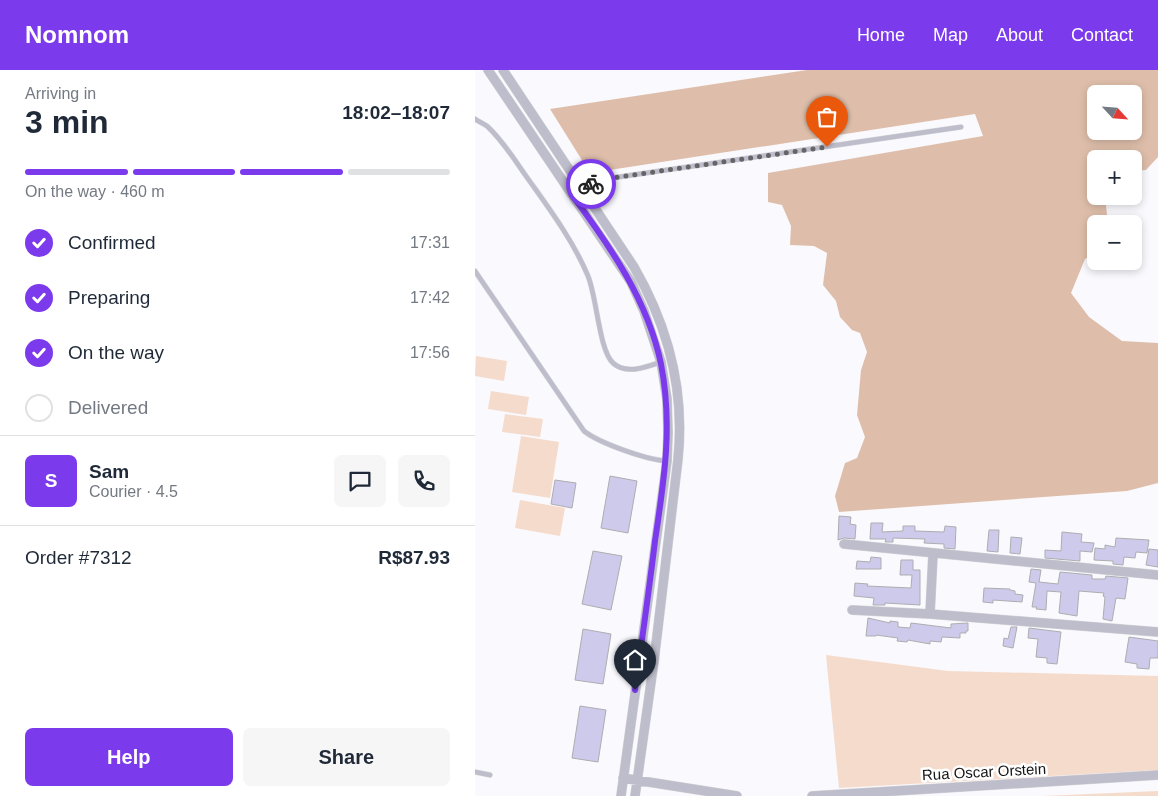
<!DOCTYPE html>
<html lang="en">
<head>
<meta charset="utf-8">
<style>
	body { margin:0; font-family:Helvetica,sans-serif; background:#f6f6f7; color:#1f2937; height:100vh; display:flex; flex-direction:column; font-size:19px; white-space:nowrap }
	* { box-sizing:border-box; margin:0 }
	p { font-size:16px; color:#747a83 }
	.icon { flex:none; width:28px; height:28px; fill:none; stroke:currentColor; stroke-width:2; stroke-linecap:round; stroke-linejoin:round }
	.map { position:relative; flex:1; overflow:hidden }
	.panel { display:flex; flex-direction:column; background:#fff; width:475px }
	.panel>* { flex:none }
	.needle { width:32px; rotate:116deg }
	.controls { position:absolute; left:612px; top:15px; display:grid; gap:10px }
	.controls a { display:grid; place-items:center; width:55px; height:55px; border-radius:8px; background:#fff; box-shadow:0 2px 8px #0003; font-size:25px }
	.pin { position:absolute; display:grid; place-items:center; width:42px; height:42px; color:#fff; margin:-51px -21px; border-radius:50% 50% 50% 0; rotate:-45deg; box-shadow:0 0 5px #0007 }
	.pin .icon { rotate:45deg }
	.courier { position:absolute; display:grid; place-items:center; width:50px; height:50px; margin:-25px; border:4px solid #7c3aed; border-radius:50%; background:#fff; color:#222; box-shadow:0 1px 6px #0007 }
	.overview em { font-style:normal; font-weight:600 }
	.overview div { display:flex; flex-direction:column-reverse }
	.overview { display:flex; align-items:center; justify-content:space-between; height:85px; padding:0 25px }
	h1 { font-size:32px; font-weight:600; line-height:38px }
	.bar { display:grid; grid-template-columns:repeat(4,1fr); gap:8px 5px; align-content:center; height:60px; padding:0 25px }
	.bar i { height:6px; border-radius:4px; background:#e0e1e3 }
	.bar .current { background:#7c3aed }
	.bar p { grid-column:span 4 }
	.line { display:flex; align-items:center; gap:12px; padding:0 25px; border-top:1px solid #e0e1e3 }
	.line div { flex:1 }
	.round { display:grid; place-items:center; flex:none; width:52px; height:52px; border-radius:8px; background:#f6f6f7 }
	ol { padding:0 25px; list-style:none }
	li { display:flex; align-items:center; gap:15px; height:55px }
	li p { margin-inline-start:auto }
	li .icon { padding:5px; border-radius:50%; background:#7c3aed; color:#fff; stroke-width:4 }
	li:last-child { color:#747a83 }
	li i { width:28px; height:28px; border:2px solid #e0e1e3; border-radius:50% }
	.cta { display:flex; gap:10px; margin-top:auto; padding:10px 25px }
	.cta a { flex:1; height:58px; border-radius:8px; background:#7c3aed; color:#fff; font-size:20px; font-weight:600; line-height:58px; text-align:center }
	.cta a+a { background:#f6f6f7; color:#1f2937 }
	header { display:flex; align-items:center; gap:30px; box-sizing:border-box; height:70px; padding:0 25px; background:#7c3aed; color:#fff }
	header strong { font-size:24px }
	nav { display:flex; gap:28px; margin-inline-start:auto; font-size:18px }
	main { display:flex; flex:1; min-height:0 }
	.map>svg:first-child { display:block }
	.green { fill:#f5dbcb }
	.forest { fill:#debeaa; fill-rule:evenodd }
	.building { fill:#cecaeb; stroke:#adadb0 }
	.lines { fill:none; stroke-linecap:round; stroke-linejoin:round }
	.lane-casing { stroke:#d5d5d8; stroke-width:5.5 }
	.street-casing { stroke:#d5d5d8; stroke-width:10 }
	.lane { stroke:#bebdcb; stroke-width:4.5 }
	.street { stroke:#bebdcb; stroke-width:9 }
	.done { stroke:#656567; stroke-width:5; stroke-dasharray:0 9 }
	.route { stroke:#7c3aed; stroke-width:6 }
	.labels { text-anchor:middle; stroke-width:5; stroke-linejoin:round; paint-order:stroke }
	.street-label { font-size:15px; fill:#151516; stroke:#fff }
</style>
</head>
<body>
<header>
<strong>Nomnom</strong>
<nav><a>Home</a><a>Map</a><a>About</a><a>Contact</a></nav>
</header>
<main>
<section class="panel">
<div class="overview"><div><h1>3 min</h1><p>Arriving in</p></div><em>18:02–18:07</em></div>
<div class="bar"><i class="current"></i><i class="current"></i><i class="current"></i><i></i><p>On the way · 460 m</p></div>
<ol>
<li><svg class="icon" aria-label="check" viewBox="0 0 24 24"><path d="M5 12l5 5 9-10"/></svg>Confirmed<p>17:31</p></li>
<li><svg class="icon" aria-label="check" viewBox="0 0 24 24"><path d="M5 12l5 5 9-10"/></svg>Preparing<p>17:42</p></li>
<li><svg class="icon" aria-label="check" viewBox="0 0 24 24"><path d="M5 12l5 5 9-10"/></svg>On the way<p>17:56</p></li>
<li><i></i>Delivered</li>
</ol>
<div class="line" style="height:90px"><b class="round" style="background:#7c3aed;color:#fff">S</b><div><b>Sam</b><p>Courier · 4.5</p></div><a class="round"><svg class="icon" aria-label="chat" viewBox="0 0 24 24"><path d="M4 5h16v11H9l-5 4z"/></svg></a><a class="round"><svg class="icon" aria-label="phone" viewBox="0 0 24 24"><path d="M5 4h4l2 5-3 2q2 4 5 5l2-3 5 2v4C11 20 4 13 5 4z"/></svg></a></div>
<div class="line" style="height:65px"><div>Order #7312</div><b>R$87.93</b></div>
<div class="cta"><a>Help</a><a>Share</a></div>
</section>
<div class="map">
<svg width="683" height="726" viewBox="0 0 683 726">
	<rect width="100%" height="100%" fill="#faf9fd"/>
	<path class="green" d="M 1,286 L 32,291 L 29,311 L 0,306 Z
		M 16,321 L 54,327 L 51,345 L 13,339 Z
		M 30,344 L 68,349 L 65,367 L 27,362 Z
		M 46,366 L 84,372 L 75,428 L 37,422 Z
		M 45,430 L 90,438 L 85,466 L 40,458 Z
		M 351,585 L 473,601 L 683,606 L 683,700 L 364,718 Z
		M 683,721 L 683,726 L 568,726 Z"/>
	<path class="forest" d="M 332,0 L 683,0 L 683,87 L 671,100 L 659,101 L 659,89 L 621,89 L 621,126 L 630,126 L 633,154 L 621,154 L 621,183 L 610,189 L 596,223 L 614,247 L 647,271 L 683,273 L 683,413 L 652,421 L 364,442 L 360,426 L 370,393 L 382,388 L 390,367 L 382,345 L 386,300 L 392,282 L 385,263 L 377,260 L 365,247 L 361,231 L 348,215 L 352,183 L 339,176 L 315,175 L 316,156 L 307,135 L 293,132 L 293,103 L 508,66 L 500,44 L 115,103 L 75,39 ZM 621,24 L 659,24 L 659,61 L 621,61 Z"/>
	<path class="building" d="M 135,406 L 162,411 L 153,463 L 126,458 Z
		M 80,410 L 101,413 L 97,438 L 76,434 Z
		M 364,446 L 376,447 L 375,454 L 381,455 L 380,469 L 369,468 L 363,470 Z
		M 396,453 L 408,453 L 407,462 L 428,461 L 428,456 L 440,456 L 440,461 L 469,462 L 470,456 L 481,457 L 480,479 L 469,478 L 469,474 L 449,473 L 450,469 L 418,468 L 418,472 L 410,472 L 411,469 L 395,469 Z
		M 514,460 L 524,460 L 523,482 L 512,481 Z
		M 587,462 L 607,464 L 606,472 L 619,473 L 617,482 L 605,481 L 605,491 L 570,488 L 570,480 L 586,481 Z
		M 536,467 L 547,468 L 545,484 L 535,483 Z
		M 641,468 L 674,470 L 672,483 L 661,482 L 660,488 L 649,487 L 648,495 L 638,494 L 638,491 L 619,490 L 620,478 L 630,479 L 630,475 L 640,477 Z
		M 674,479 L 683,480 L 683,497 L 671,495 Z
		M 118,481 L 147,486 L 136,540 L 107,534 Z
		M 396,487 L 406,488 L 406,499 L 381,499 L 382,491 L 395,492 Z
		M 426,490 L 438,490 L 438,500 L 445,500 L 445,535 L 410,533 L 410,535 L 398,535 L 399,528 L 379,526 L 380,513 L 393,514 L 392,516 L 436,518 L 437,505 L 425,505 Z
		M 556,499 L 566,500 L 564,512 L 583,514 L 585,502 L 617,505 L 617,509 L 630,509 L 631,506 L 653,508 L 650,529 L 641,528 L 637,551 L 628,549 L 630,527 L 628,526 L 629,523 L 604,521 L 602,546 L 584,543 L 586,522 L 572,521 L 571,540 L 561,539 L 562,537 L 557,537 L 561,513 L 554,512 Z
		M 509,518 L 535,519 L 535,520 L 540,521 L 540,524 L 548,525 L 547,532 L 518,530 L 518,533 L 508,532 Z
		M 393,548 L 415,553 L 415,551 L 423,552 L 423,557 L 435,558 L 436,553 L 476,558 L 476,554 L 493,553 L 493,561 L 491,561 L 491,563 L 485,563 L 485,568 L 467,567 L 466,572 L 455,571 L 455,574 L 433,570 L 432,572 L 422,571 L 423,568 L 401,565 L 401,566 L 391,566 Z
		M 536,557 L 542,557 L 538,578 L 528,576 L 529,568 L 533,569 Z
		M 554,558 L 586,562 L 582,594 L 572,593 L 572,588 L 561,587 L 563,569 L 553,568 Z
		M 108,559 L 136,564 L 128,614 L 100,610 Z
		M 654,567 L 683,571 L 683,588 L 675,588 L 674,599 L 662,598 L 662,594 L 650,592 Z
		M 105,636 L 131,640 L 123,692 L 97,688 Z"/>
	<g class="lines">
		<defs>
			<path id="lane" d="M 0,49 C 4,52 10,54 13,57 C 28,71 39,89 51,106 C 73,137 98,170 113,206 C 122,228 124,280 138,293 C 151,305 172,297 186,292
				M 98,125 L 119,113 L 130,109 L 486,57
				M 0,201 L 109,361 C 124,373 172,390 192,391
				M 0,702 L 15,705"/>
			<path id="street" d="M 13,0 L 156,212 L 169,241 L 186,292 L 192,329 L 193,363 L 192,391 L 146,726
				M 28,0 L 159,197 C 193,256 210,321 203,389 L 179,591 L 160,726
				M 369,474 L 683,505
				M 377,540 L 455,544 L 683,562
				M 455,544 L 458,484
				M 148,708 L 262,726
				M 337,726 L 683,705"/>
		</defs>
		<use href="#lane" class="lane-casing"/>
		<use href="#street" class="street-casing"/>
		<use href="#lane" class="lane"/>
		<use href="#street" class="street"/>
	</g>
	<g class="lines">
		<path class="done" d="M 116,114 L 130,109 L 352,77"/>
		<path class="route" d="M 116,114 L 97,125 C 135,176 173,231 186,294 C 198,355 189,411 180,471 C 174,521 167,570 160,620"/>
	</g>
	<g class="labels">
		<g class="street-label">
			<text transform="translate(509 702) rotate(-3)" y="5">Rua Oscar Orstein</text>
		</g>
	</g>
</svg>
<div class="controls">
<a><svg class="needle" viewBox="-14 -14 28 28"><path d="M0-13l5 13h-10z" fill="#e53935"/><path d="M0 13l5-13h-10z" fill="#747a83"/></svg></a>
<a>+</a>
<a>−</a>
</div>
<div class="pin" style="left:352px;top:77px;background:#ea580c"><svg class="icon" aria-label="bag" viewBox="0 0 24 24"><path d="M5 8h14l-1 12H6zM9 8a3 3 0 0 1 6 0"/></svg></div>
<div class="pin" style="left:160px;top:620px;background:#1f2937"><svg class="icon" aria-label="home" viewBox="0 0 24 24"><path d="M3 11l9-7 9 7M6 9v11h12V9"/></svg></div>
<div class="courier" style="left:116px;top:114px"><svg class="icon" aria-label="bike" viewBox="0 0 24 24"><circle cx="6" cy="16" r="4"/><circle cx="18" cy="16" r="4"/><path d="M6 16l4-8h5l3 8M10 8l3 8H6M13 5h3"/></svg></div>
</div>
</main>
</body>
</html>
